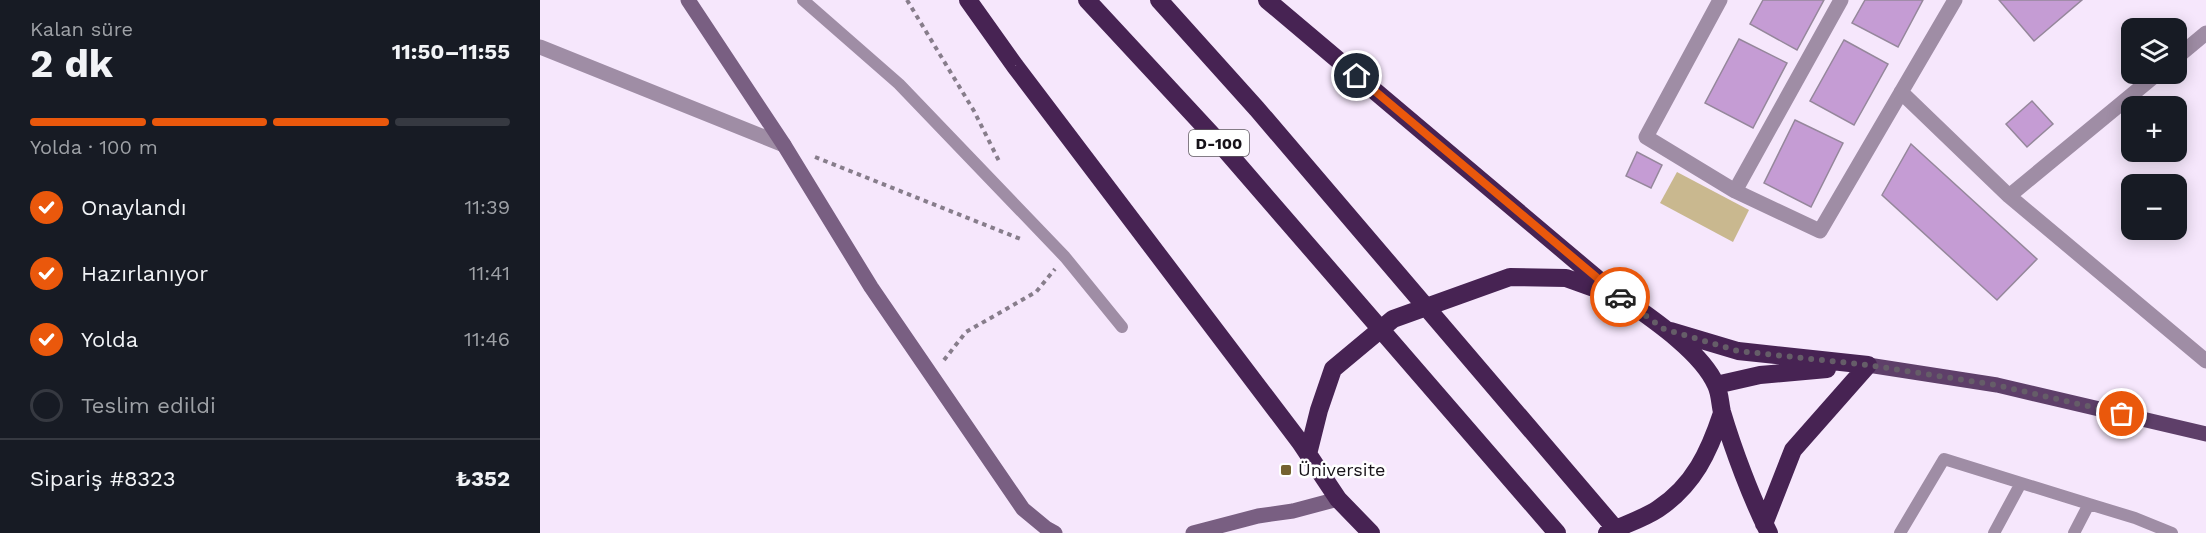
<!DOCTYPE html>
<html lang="tr">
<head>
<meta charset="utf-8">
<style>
	body { margin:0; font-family:"Work Sans",sans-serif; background:#20242c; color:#f1f3f6; height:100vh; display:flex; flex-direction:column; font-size:22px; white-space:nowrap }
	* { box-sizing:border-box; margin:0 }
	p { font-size:20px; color:#9ea1a6 }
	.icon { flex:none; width:33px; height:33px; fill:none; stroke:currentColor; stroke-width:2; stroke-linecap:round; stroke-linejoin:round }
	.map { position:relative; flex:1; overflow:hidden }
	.sheet { display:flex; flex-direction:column; background:#171b24; width:540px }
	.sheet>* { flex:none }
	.buttons { position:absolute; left:1581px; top:18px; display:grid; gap:12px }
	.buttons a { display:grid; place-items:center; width:66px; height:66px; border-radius:12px; background:#171b24; box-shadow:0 3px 15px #0003; font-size:30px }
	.pin { position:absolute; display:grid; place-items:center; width:51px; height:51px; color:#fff; margin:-26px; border:3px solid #fff; border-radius:50%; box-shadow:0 2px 6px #0007 }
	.courier { position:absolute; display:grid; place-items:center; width:60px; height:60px; margin:-30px; border:4px solid #ea580c; border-radius:50%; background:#fff; color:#222; box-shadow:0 2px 8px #0007 }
	.head em { font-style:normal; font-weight:700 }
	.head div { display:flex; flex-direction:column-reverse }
	.head { display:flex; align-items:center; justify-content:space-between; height:102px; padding:0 30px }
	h1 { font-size:39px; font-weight:700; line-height:45px }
	.bar { display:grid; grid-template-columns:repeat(4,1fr); gap:9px 6px; align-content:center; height:72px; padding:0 30px }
	.bar i { height:8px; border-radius:4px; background:#363941 }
	.bar .selected { background:#ea580c }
	.bar p { grid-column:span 4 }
	.line { display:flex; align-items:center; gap:15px; padding:0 30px; border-top:2px solid #363941 }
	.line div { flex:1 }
	ol { padding:0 30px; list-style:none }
	li { display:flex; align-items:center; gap:18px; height:66px }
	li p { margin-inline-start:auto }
	li .icon { padding:6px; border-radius:50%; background:#ea580c; color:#fff; stroke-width:4 }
	li:last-child { color:#9ea1a6 }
	li i { width:33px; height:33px; border:3px solid #363941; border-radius:50% }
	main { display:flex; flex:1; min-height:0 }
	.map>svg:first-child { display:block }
	.green { fill:#c9b88f }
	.building { fill:#c59cd4; stroke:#95879b; stroke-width:1.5 }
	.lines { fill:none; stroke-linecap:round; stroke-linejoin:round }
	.path { stroke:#877d8b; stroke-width:4; stroke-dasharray:4.5 4.5; stroke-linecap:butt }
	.lane { stroke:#9f8da5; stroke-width:12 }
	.street { stroke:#9f8da5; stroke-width:15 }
	.secondary { stroke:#795f82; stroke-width:15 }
	.primary { stroke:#5e3f69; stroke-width:15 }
	.highway { stroke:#472353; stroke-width:18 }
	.done { stroke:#655d68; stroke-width:6; stroke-dasharray:0 10.8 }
	.route { stroke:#ea580c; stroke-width:8 }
	.poi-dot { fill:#756230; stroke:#fff; stroke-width:2 }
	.labels { text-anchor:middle; stroke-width:5; stroke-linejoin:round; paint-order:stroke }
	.shield { fill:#fff; stroke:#5d595e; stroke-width:1.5 }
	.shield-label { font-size:16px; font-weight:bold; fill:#171219 }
	.poi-label { font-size:18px; fill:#171219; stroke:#fff; text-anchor:start }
</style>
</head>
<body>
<main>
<section class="sheet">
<div class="head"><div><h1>2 dk</h1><p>Kalan süre</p></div><em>11:50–11:55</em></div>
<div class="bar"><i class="selected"></i><i class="selected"></i><i class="selected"></i><i></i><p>Yolda · 100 m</p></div>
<ol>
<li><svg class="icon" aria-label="check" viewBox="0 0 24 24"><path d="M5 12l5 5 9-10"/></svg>Onaylandı<p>11:39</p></li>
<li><svg class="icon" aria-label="check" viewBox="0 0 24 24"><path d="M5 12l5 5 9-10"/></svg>Hazırlanıyor<p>11:41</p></li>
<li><svg class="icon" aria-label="check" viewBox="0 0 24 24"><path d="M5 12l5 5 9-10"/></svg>Yolda<p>11:46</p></li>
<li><i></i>Teslim edildi</li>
</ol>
<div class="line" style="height:78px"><div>Sipariş #8323</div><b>₺352</b></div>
</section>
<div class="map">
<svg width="1666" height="533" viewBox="0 0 1666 533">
	<rect width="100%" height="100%" fill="#f6e7fc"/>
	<path class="green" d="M 1137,172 L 1209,210 L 1193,242 L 1120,203 Z"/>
	<path class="building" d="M 1223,0 L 1284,0 L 1257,50 L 1210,24 Z
		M 1325,0 L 1383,0 L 1358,47 L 1312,23 Z
		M 1459,0 L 1542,0 L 1494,41 Z
		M 1199,39 L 1247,63 L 1213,128 L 1165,103 Z
		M 1304,40 L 1348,64 L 1314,125 L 1270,101 Z
		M 1492,101 L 1513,124 L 1487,147 L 1466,124 Z
		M 1255,120 L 1303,143 L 1271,207 L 1224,183 Z
		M 1371,144 L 1497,259 L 1457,300 L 1342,195 Z
		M 1097,152 L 1122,165 L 1111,188 L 1086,176 Z"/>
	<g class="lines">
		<path class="path" d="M 367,0 L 434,111 L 459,161
			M 275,157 L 483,240
			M 404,360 L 426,332 L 496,292 L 515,269"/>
		<path class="lane" d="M 263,0 L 359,84 L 525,257 L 582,327
			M 1360,533 L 1404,459 L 1549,504
			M 1454,533 L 1481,483
			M 1534,533 L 1549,504 L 1595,518 L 1632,533"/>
		<path class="street" d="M 1180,0 L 1106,137 L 1195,191 L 1280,231 L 1415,0
			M 0,47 L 244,145
			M 1636,58 L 1666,33
			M 1361,92 L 1469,196 L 1666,361
			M 1195,191 L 1301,0
			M 1469,196 L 1617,74"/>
		<path class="secondary" d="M 148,0 L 244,145 L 331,287 L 483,509 L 506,528 L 515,533
			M 653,533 L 718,516 L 753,511 L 798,499"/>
		<path class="primary" d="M 1328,365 L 1457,385 L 1666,434"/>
		<path class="highway" d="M 428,0 L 475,66 L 760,442 L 798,499 L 831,533
			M 547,0 L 676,139 L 1017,533
			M 619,0 L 717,109 L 1079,533
			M 727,0 L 1067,287 C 1100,311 1160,348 1176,385 C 1180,393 1180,404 1182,412 C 1193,449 1212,500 1229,533
			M 1131,331 L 1198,351 L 1328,365
			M 1176,385 L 1220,375 L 1287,369
			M 768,454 L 779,410 L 793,369 L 853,319 L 970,277 L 1026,278 L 1065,292
			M 1224,524 L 1253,450 L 1328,365
			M 1067,533 C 1083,525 1103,519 1118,509 C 1154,485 1169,452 1182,413"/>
	</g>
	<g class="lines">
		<path class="done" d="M 1080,297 L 1124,329 L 1198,351 L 1328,365 L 1456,385 L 1582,414"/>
		<path class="route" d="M 817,76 L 1080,297"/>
	</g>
	<rect class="poi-dot" x="740" y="464" width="12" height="12" rx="3"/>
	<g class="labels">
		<rect class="shield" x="649" y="130" width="60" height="26" rx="4.5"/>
		<g class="shield-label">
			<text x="679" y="149">D-100</text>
		</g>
		<g class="poi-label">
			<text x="758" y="476">Üniversite</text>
		</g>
	</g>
</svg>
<div class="buttons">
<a><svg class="icon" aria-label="layers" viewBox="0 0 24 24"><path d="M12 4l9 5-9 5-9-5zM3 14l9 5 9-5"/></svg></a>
<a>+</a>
<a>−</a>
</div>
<div class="pin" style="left:1582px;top:414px;background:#ea580c"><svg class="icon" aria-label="bag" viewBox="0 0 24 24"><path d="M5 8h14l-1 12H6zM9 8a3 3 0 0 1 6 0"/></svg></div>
<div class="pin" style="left:817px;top:76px;background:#1f2937"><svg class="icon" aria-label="home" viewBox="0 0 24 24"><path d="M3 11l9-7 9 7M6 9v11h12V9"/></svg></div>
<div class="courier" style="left:1080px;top:297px"><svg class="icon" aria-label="car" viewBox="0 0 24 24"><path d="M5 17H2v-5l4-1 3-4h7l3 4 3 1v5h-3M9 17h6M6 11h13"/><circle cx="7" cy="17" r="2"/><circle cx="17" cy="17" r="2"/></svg></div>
</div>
</main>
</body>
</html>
